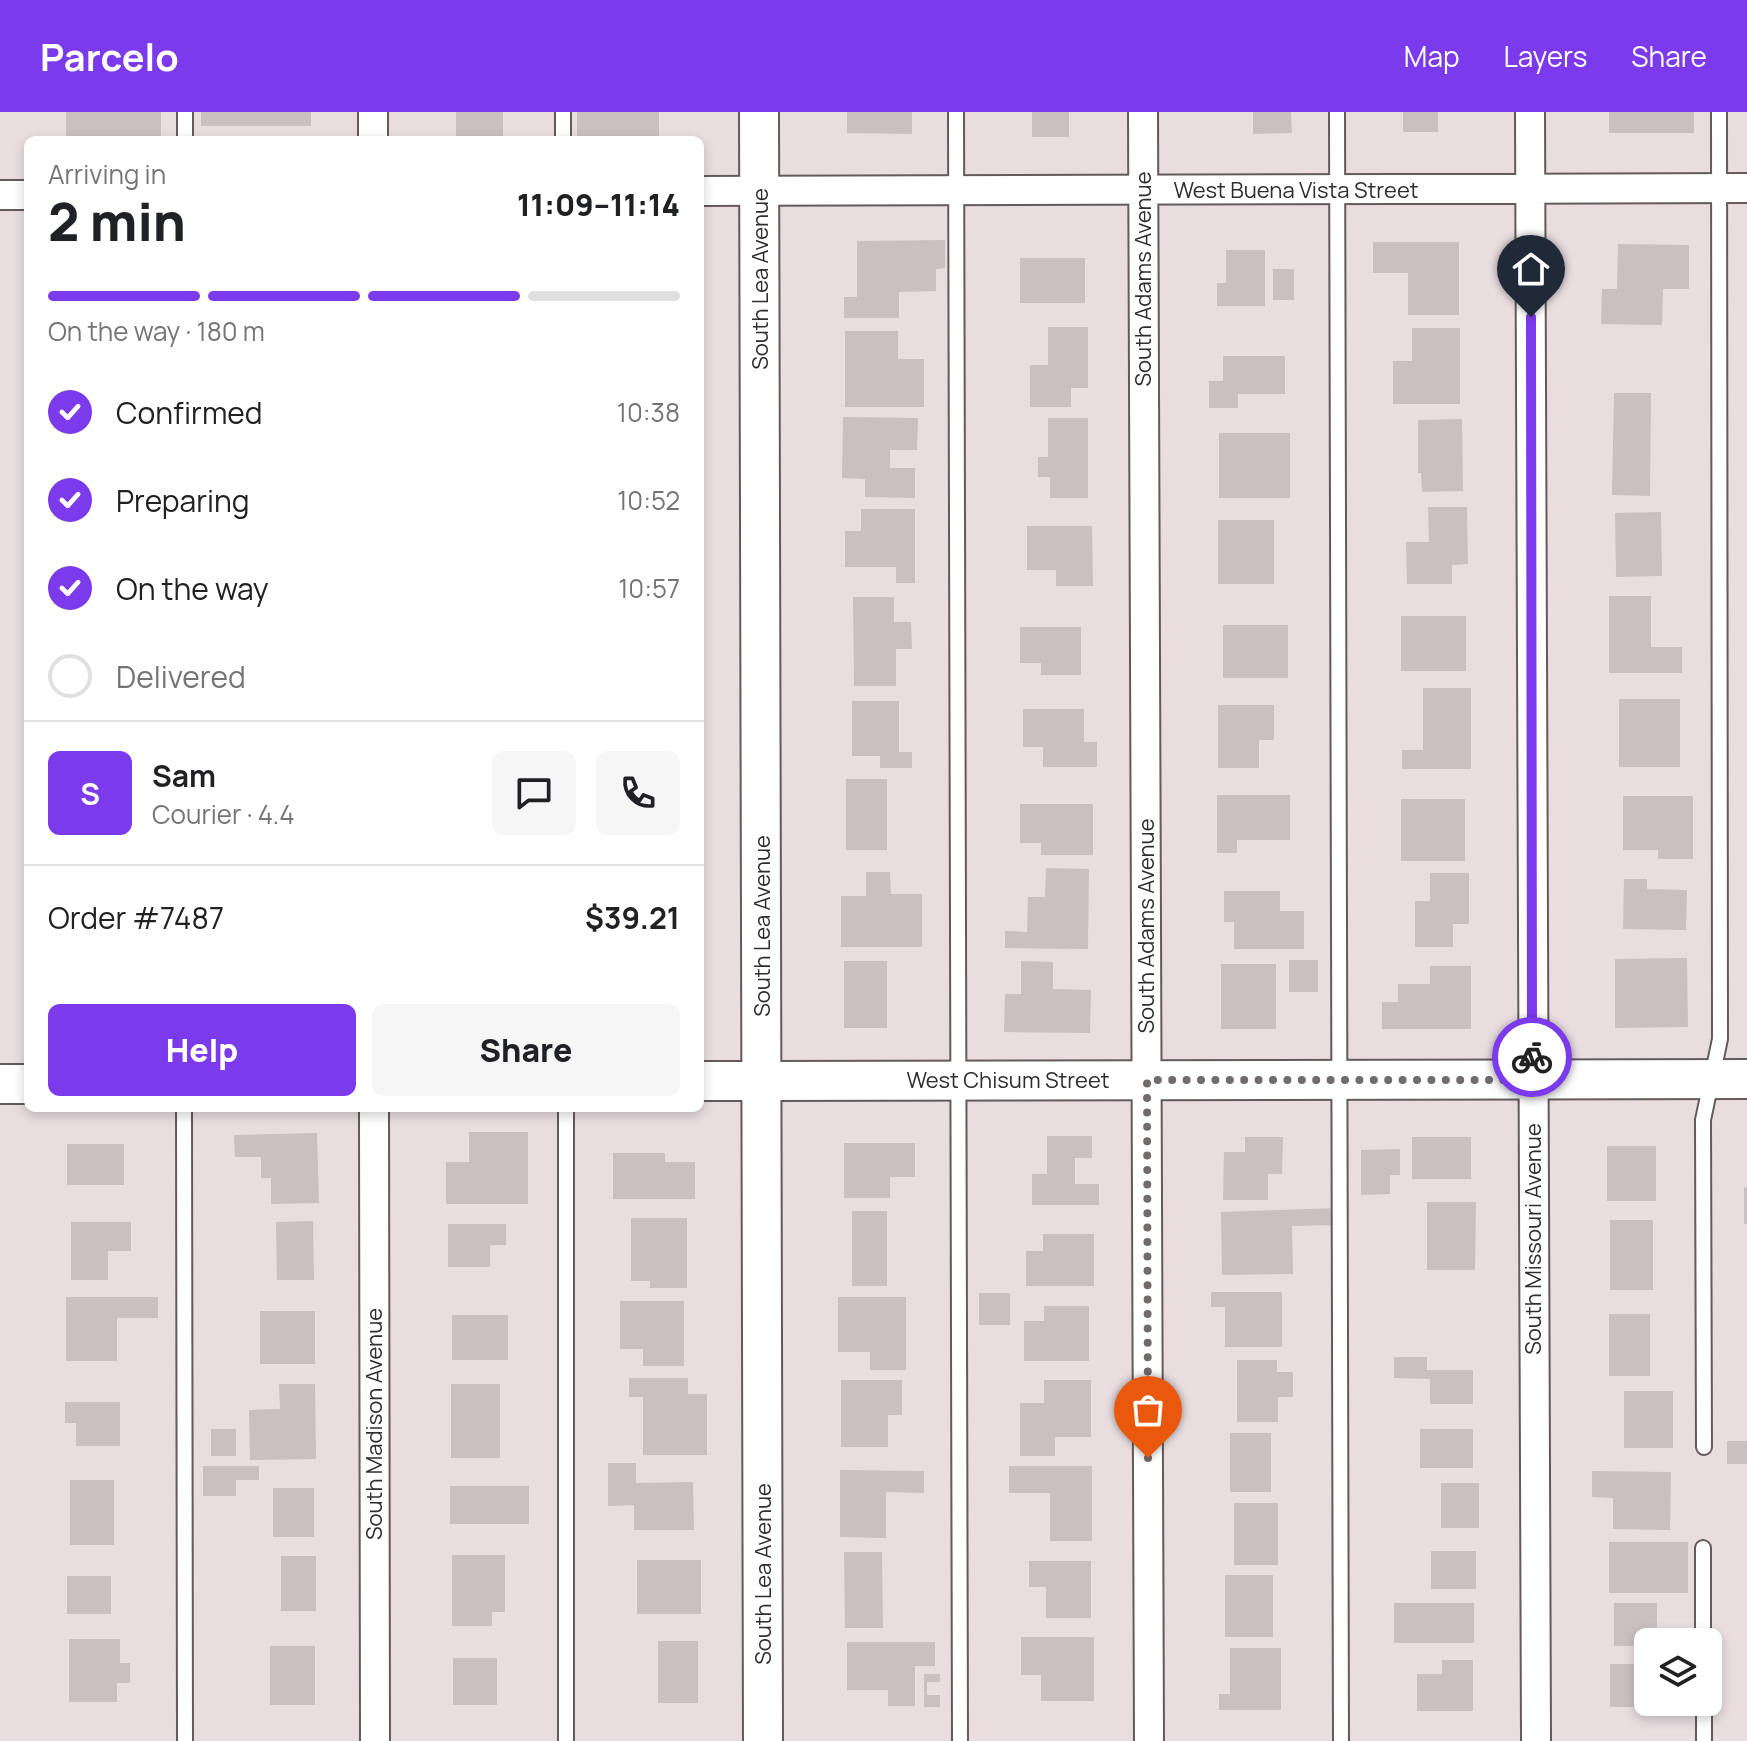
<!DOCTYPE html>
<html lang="en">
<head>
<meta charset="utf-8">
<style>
	body { margin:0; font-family:Manrope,sans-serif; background:#f6f6f6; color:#202124; height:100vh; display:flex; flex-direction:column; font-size:30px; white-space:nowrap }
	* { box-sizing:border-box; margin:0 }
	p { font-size:26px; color:#757577 }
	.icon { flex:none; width:44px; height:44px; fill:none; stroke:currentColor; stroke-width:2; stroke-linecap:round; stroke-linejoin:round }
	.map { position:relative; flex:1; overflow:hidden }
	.side { position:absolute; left:24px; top:24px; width:680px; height:976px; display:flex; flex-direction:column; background:#fff; border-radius:12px; box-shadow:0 4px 12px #0003 }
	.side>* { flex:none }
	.buttons { position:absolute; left:1634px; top:1516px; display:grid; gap:16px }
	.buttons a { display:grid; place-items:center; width:88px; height:88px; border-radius:12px; background:#fff; box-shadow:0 4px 12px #0003; font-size:40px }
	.pin { position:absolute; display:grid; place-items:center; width:68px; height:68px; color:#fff; margin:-82px -34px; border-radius:50% 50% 50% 0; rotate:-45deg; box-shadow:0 0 8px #0007 }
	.pin .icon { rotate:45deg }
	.courier { position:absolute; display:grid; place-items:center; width:80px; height:80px; margin:-40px; border:6px solid #7c3aed; border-radius:50%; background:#fff; color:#222; box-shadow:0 2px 10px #0007 }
	.head em { font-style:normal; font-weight:800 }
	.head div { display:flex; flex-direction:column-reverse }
	.head { display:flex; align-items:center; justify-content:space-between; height:136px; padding:0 24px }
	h1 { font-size:52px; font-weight:800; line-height:60px }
	.bar { display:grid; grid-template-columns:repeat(4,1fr); gap:12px 8px; align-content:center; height:96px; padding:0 24px }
	.bar i { height:10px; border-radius:6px; background:#e0e0e0 }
	.bar .selected { background:#7c3aed }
	.bar p { grid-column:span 4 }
	.line { display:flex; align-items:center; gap:20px; padding:0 24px; border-top:2px solid #e0e0e0 }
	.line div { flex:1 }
	.round { display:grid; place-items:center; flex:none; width:84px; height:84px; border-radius:12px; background:#f6f6f6 }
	ol { padding:0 24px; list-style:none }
	li { display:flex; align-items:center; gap:24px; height:88px }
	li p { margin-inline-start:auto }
	li .icon { padding:8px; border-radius:50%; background:#7c3aed; color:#fff; stroke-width:4 }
	li:last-child { color:#757577 }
	li i { width:44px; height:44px; border:4px solid #e0e0e0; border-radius:50% }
	.action { display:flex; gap:16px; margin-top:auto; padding:16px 24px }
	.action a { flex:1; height:92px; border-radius:12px; background:#7c3aed; color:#fff; font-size:32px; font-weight:800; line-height:92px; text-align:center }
	.action a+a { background:#f6f6f6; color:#202124 }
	header { display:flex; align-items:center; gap:48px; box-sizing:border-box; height:112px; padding:0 40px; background:#7c3aed; color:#fff }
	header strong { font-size:38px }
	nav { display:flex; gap:44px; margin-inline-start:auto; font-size:28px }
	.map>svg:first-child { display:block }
	.building { fill:#cabfc1 }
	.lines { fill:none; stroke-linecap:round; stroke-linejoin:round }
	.lane-casing { stroke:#645a5c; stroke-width:18 }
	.street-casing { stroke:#645a5c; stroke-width:32 }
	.secondary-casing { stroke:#645a5c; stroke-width:42 }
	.lane { stroke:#fff; stroke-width:14 }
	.street { stroke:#fff; stroke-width:28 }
	.secondary { stroke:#fff; stroke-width:38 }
	.done { stroke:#716b6c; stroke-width:8; stroke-dasharray:0 14.4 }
	.route { stroke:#7c3aed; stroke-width:10 }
	.labels { text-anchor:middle; stroke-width:7; stroke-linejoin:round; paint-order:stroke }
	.street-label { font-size:22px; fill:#312d2e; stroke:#fff }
</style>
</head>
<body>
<header>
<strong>Parcelo</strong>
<nav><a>Map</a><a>Layers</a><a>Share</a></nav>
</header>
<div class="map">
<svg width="1747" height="1629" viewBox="0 0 1747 1629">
	<rect width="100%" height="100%" fill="#e9dde0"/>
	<path class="building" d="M 66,0 L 161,0 L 161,28 L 66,28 Z
		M 201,0 L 311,0 L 311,14 L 201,14 Z
		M 456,0 L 503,0 L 503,28 L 456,28 Z
		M 577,0 L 659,0 L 659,28 L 577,28 Z
		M 847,0 L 912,0 L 912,22 L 847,21 Z
		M 1032,0 L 1069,0 L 1069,25 L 1032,25 Z
		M 1253,0 L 1291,0 L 1292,21 L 1253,22 Z
		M 1403,0 L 1438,0 L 1438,20 L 1403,20 Z
		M 1609,0 L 1694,0 L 1694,21 L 1609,21 Z
		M 945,128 L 945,156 L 936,157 L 936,179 L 899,180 L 899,206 L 844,206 L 844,185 L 857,185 L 857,129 Z
		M 1373,130 L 1459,130 L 1459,203 L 1408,203 L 1408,161 L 1373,161 Z
		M 1618,132 L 1689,133 L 1689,177 L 1663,177 L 1662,213 L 1601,212 L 1602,177 L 1617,177 Z
		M 1226,138 L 1265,138 L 1265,194 L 1217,194 L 1217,171 L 1226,171 Z
		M 1020,146 L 1085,146 L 1085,191 L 1020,191 Z
		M 1273,157 L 1294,157 L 1294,188 L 1273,188 Z
		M 1048,215 L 1088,215 L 1088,276 L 1071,276 L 1071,295 L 1030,295 L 1030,253 L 1048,253 Z
		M 1412,216 L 1460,216 L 1460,292 L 1393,292 L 1393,249 L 1412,249 Z
		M 845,219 L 898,219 L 898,247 L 924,247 L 924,295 L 845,295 Z
		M 1223,244 L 1285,244 L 1285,282 L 1238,282 L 1238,296 L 1209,296 L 1209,269 L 1223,269 Z
		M 1614,281 L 1651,281 L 1650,384 L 1612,383 Z
		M 843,305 L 918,306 L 917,338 L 890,338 L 890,356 L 915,356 L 915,386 L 865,385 L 865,367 L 842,366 Z
		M 1048,306 L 1088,306 L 1088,386 L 1050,386 L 1050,365 L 1038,365 L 1038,345 L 1048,345 Z
		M 1462,307 L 1463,379 L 1422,380 L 1421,361 L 1418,361 L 1418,308 Z
		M 1219,321 L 1290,321 L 1290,386 L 1219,386 Z
		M 1428,395 L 1467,395 L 1468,452 L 1452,453 L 1452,472 L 1407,472 L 1406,430 L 1429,430 Z
		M 861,397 L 915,397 L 915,471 L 896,471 L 896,455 L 845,455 L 845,419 L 861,419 Z
		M 1661,400 L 1662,464 L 1616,465 L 1615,401 Z
		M 1218,408 L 1274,408 L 1274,472 L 1218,472 Z
		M 1027,414 L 1092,414 L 1093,474 L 1056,474 L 1056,458 L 1027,458 Z
		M 1609,484 L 1651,484 L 1651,535 L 1682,535 L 1682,561 L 1609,561 Z
		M 853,485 L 894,485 L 894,510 L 911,510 L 912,537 L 896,537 L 896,574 L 854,574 Z
		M 1401,504 L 1466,504 L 1466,559 L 1401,559 Z
		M 1223,513 L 1288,513 L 1288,566 L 1223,566 Z
		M 1020,515 L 1081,515 L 1081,563 L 1041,563 L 1041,551 L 1020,551 Z
		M 1423,576 L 1471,576 L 1471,657 L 1402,657 L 1402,638 L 1423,638 Z
		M 1619,587 L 1680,587 L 1680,655 L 1619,655 Z
		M 852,589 L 899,589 L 899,640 L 912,640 L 912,656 L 880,656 L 880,644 L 852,644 Z
		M 1218,593 L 1274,593 L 1274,628 L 1259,628 L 1259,656 L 1218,656 Z
		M 1023,597 L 1084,597 L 1084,630 L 1097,630 L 1097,655 L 1043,655 L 1043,635 L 1023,635 Z
		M 846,667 L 887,667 L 887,738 L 846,738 Z
		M 1217,683 L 1290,683 L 1290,728 L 1237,728 L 1237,741 L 1217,741 Z
		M 1623,684 L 1693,684 L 1693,747 L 1658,747 L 1658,738 L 1623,738 Z
		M 1401,687 L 1465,687 L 1465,749 L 1401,749 Z
		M 1020,692 L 1093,692 L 1093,743 L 1041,743 L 1041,731 L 1020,731 Z
		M 1046,756 L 1089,757 L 1088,837 L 1005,836 L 1005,819 L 1027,820 L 1028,785 L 1045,785 Z
		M 866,760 L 890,760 L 891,782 L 922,782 L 922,835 L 841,835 L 841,784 L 866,784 Z
		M 1430,761 L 1469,761 L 1469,812 L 1453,812 L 1453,835 L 1415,835 L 1415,789 L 1430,789 Z
		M 1624,767 L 1647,767 L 1647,777 L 1687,778 L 1686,818 L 1623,817 Z
		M 1224,779 L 1280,779 L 1280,799 L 1304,799 L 1304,837 L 1234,837 L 1234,810 L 1224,810 Z
		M 1687,846 L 1688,915 L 1615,916 L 1615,847 Z
		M 1289,848 L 1318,848 L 1318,880 L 1289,880 Z
		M 844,849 L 887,849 L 887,916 L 844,916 Z
		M 1021,849 L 1053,850 L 1053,877 L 1091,878 L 1090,921 L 1004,920 L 1005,882 L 1021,882 Z
		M 1221,852 L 1276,852 L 1276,917 L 1221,917 Z
		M 1430,854 L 1471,854 L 1471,917 L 1382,917 L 1382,890 L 1398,890 L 1398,872 L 1430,872 Z
		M 469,1020 L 528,1020 L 528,1092 L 446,1092 L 446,1050 L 469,1050 Z
		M 317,1021 L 319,1091 L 271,1092 L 271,1066 L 261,1066 L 261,1045 L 235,1045 L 234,1023 Z
		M 1047,1024 L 1092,1024 L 1092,1046 L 1075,1046 L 1075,1072 L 1099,1072 L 1099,1093 L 1032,1093 L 1032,1062 L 1047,1062 Z
		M 1245,1025 L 1283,1025 L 1282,1062 L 1268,1062 L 1268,1088 L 1223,1088 L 1224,1040 L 1245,1040 Z
		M 1412,1025 L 1471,1025 L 1471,1067 L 1412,1067 Z
		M 844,1031 L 915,1031 L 915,1065 L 890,1065 L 890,1086 L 844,1086 Z
		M 67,1032 L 124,1032 L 124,1073 L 67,1073 Z
		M 1607,1034 L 1656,1034 L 1656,1089 L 1607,1089 Z
		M 1400,1037 L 1400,1063 L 1390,1063 L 1390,1082 L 1361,1083 L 1361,1038 Z
		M 613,1041 L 665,1041 L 665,1050 L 695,1050 L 695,1087 L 613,1087 Z
		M 1744,1075 L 1747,1076 L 1747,1112 L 1744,1112 Z
		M 1427,1090 L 1476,1090 L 1475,1158 L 1427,1158 Z
		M 1338,1096 L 1338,1113 L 1292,1114 L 1293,1162 L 1222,1163 L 1221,1100 Z
		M 852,1099 L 887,1099 L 887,1174 L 852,1174 Z
		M 631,1106 L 687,1106 L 687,1176 L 650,1176 L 650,1169 L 631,1169 Z
		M 1610,1108 L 1653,1108 L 1653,1178 L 1610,1178 Z
		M 313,1109 L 314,1168 L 277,1168 L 276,1110 Z
		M 71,1110 L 131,1110 L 131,1139 L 108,1139 L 108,1168 L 71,1168 Z
		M 448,1112 L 506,1112 L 506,1133 L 490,1133 L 490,1155 L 448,1155 Z
		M 1043,1122 L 1094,1122 L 1094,1174 L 1026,1174 L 1026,1139 L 1043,1139 Z
		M 1211,1180 L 1282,1180 L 1282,1235 L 1225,1235 L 1225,1195 L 1211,1195 Z
		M 979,1181 L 1010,1181 L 1010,1213 L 979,1213 Z
		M 66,1185 L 158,1185 L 158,1206 L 117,1206 L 117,1249 L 66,1249 Z
		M 838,1185 L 906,1185 L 906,1258 L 870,1258 L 870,1240 L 838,1240 Z
		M 620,1189 L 684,1189 L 684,1254 L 643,1254 L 643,1237 L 620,1237 Z
		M 1044,1194 L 1089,1194 L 1089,1249 L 1024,1249 L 1024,1209 L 1044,1209 Z
		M 260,1199 L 315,1199 L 315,1252 L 260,1252 Z
		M 1609,1202 L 1650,1202 L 1650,1264 L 1609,1264 Z
		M 452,1203 L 508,1203 L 508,1248 L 452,1248 Z
		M 1394,1245 L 1427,1245 L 1427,1258 L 1473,1258 L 1473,1292 L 1430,1292 L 1430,1267 L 1394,1266 Z
		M 1237,1248 L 1277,1248 L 1277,1260 L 1293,1260 L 1293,1285 L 1278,1285 L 1278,1310 L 1237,1310 Z
		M 629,1266 L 688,1266 L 688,1282 L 707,1282 L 707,1343 L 643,1343 L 643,1285 L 629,1285 Z
		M 841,1268 L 902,1268 L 902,1303 L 888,1303 L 888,1335 L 841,1335 Z
		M 1044,1268 L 1091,1268 L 1091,1325 L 1055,1325 L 1055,1344 L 1020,1344 L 1020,1291 L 1044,1291 Z
		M 279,1272 L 315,1272 L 316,1347 L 250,1348 L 249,1298 L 280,1297 Z
		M 451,1272 L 500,1272 L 500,1346 L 451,1346 Z
		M 1624,1279 L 1673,1279 L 1673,1336 L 1624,1336 Z
		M 65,1290 L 120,1290 L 120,1334 L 76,1334 L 76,1311 L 65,1311 Z
		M 211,1317 L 236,1317 L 236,1344 L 211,1344 Z
		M 1420,1317 L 1473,1317 L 1473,1356 L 1420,1356 Z
		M 1230,1321 L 1271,1321 L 1271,1380 L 1230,1380 Z
		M 1727,1329 L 1747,1329 L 1747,1352 L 1727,1352 Z
		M 608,1351 L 636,1351 L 636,1371 L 693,1370 L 694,1418 L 634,1418 L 634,1393 L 608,1394 Z
		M 203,1354 L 259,1354 L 259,1368 L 236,1368 L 236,1384 L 203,1384 Z
		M 1009,1354 L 1092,1354 L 1092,1429 L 1050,1429 L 1050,1381 L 1009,1381 Z
		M 840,1358 L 924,1359 L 924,1381 L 886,1380 L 886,1426 L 840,1425 Z
		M 1592,1359 L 1671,1360 L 1670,1418 L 1613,1417 L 1613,1386 L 1592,1385 Z
		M 70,1368 L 114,1368 L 114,1433 L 70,1433 Z
		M 1441,1371 L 1479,1371 L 1479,1416 L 1441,1416 Z
		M 450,1374 L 529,1374 L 529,1412 L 450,1412 Z
		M 273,1376 L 314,1376 L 314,1425 L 273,1425 Z
		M 1234,1391 L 1278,1391 L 1278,1453 L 1234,1453 Z
		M 1609,1430 L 1688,1430 L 1688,1481 L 1609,1481 Z
		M 1431,1439 L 1476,1439 L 1476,1477 L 1431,1477 Z
		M 844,1440 L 882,1440 L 883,1516 L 845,1516 Z
		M 452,1443 L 505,1443 L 505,1500 L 492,1500 L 492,1514 L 452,1514 Z
		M 281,1444 L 316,1444 L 316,1499 L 281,1499 Z
		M 637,1448 L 701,1448 L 701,1502 L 637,1502 Z
		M 1029,1449 L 1091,1449 L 1091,1506 L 1046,1506 L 1046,1475 L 1029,1475 Z
		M 1225,1463 L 1273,1463 L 1273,1525 L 1225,1525 Z
		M 67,1464 L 111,1464 L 111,1502 L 67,1502 Z
		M 1394,1491 L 1474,1491 L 1474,1531 L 1394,1531 Z
		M 1614,1491 L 1657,1491 L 1657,1530 L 1648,1530 L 1648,1534 L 1614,1534 Z
		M 1021,1525 L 1094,1525 L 1094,1589 L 1041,1589 L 1041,1563 L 1021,1563 Z
		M 69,1527 L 120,1527 L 120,1551 L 130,1551 L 130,1571 L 117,1571 L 117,1590 L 69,1590 Z
		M 658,1529 L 698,1529 L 698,1591 L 658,1591 Z
		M 847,1530 L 935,1530 L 935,1554 L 915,1554 L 915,1594 L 888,1594 L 888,1578 L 847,1578 Z
		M 270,1534 L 315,1534 L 315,1593 L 270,1593 Z
		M 1230,1536 L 1281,1536 L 1281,1598 L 1219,1598 L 1219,1582 L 1230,1582 Z
		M 453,1546 L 497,1546 L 497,1593 L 453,1593 Z
		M 1442,1548 L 1473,1548 L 1473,1599 L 1417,1599 L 1417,1562 L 1442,1562 Z
		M 1610,1552 L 1648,1552 L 1648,1590 L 1678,1590 L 1678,1595 L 1610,1595 Z
		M 924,1562 L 940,1562 L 940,1570 L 927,1570 L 927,1583 L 940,1583 L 940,1595 L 924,1595 Z"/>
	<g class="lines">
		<defs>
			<path id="lane" d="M 185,0 L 185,28
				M 563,0 L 563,28
				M 956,0 L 960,1629
				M 1337,0 L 1341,1629
				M 184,996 L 185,1629
				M 566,996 L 566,1629
				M 1704,1335 L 1703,1008 L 1720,927 L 1719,0
				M 1703,1436 L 1703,1530
				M 1704,1590 L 1704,1629"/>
			<path id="street" d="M 373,0 L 373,28
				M 1143,0 L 1149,1629
				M 1530,0 L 1536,1629
				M 700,79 L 1747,76
				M 0,83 L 28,83
				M 374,996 L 375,1629"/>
			<path id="secondary" d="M 759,0 L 763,1629
				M 700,969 L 1747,967
				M 0,972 L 28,972"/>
		</defs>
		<use href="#lane" class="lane-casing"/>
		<use href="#street" class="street-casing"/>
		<use href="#secondary" class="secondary-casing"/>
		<use href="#lane" class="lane"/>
		<use href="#street" class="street"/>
		<use href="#secondary" class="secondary"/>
	</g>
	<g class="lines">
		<path class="done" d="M 1148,1346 L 1147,968 L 1533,968 L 1532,945"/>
		<path class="route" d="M 1531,205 L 1532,945"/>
	</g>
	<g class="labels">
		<g class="street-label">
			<text x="1296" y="86">West Buena Vista Street</text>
			<text transform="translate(760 167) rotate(-90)" y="8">South Lea Avenue</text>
			<text transform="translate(1143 167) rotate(-90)" y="8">South Adams Avenue</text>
			<text transform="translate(762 814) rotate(-90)" y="8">South Lea Avenue</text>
			<text transform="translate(1146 814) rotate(-90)" y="8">South Adams Avenue</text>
			<text x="1008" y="976">West Chisum Street</text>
			<text transform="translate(1533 1127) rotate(-90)" y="8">South Missouri Avenue</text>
			<text transform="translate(374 1312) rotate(-90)" y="8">South Madison Avenue</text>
			<text transform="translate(763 1462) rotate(-90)" y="8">South Lea Avenue</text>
		</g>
	</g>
</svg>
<div class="buttons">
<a><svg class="icon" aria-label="layers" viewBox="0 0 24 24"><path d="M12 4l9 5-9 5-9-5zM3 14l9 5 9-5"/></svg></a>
</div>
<div class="pin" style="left:1148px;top:1346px;background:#ea580c"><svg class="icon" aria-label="bag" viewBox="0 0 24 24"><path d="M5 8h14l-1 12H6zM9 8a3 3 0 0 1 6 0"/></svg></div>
<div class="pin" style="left:1531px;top:205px;background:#1f2937"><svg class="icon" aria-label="home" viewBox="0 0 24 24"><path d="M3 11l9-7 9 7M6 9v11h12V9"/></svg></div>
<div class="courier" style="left:1532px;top:945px"><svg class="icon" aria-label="bike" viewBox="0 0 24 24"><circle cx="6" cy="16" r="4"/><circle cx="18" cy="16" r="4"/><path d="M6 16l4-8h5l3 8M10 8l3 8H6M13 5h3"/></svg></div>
<section class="side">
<div class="head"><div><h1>2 min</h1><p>Arriving in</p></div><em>11:09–11:14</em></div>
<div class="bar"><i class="selected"></i><i class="selected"></i><i class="selected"></i><i></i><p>On the way · 180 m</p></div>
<ol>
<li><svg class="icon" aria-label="check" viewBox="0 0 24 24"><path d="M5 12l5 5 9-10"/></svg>Confirmed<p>10:38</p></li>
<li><svg class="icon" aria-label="check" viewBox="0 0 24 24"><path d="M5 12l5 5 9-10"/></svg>Preparing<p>10:52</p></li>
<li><svg class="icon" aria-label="check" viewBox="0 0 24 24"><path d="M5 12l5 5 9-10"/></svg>On the way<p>10:57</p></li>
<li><i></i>Delivered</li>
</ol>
<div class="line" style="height:144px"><b class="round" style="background:#7c3aed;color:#fff">S</b><div><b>Sam</b><p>Courier · 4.4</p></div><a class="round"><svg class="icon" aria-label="chat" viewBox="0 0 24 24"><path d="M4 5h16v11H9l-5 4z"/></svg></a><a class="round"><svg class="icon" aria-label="phone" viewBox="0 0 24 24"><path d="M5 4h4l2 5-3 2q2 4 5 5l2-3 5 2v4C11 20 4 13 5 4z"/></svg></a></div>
<div class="line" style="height:104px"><div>Order #7487</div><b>$39.21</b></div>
<div class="action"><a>Help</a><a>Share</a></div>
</section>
</div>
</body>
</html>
